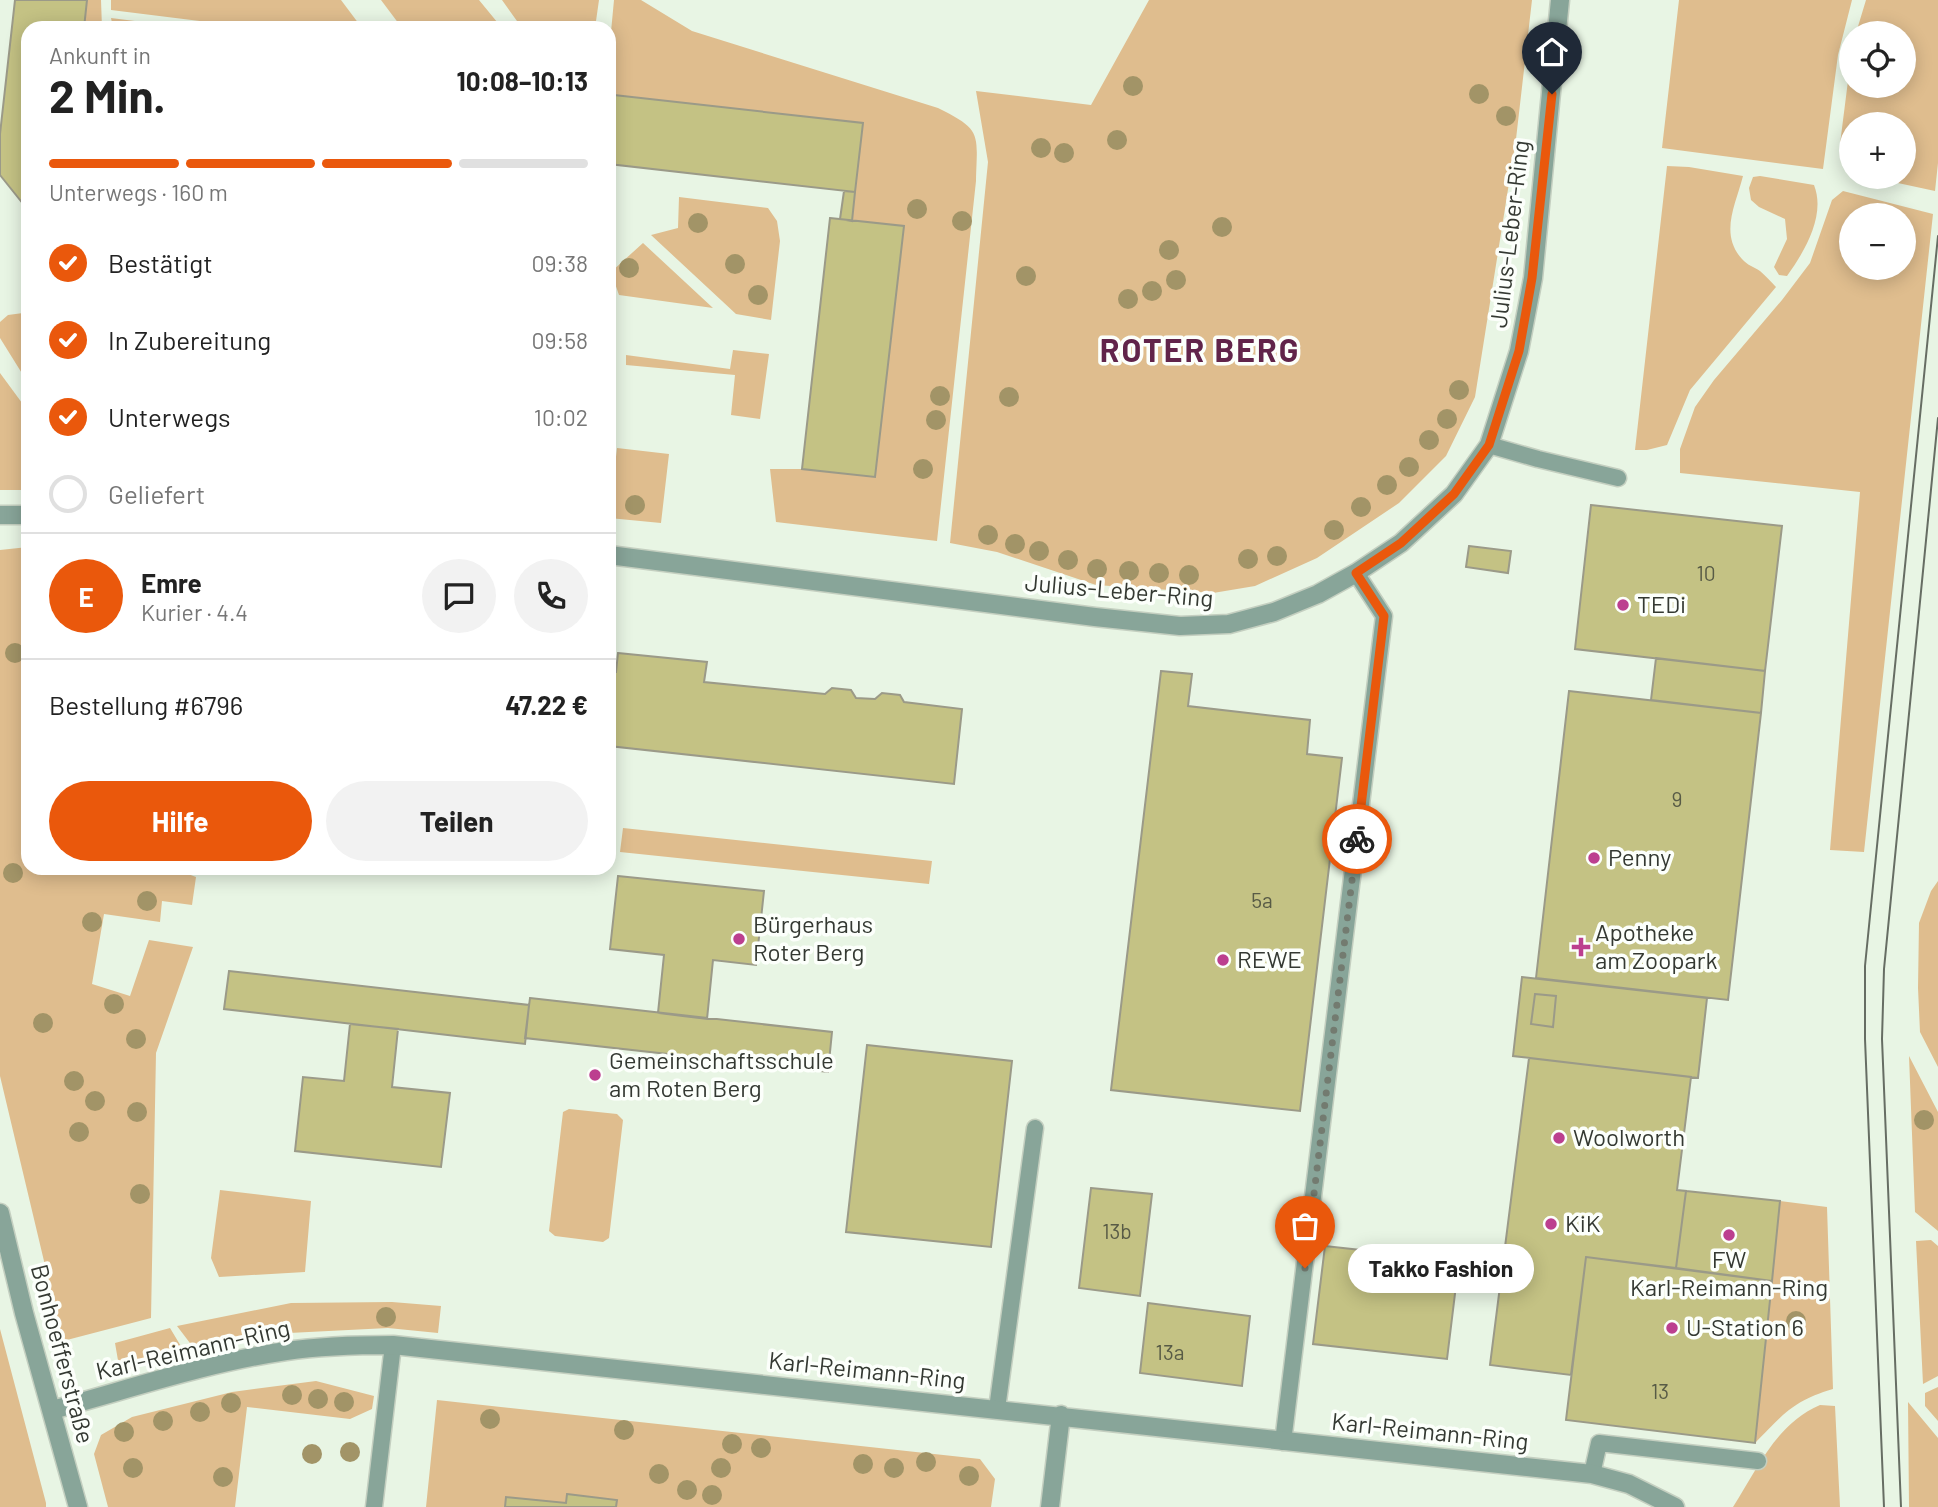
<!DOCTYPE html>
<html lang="de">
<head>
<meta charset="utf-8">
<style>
	body { margin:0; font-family:Barlow,sans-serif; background:#f2f2f2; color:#222; height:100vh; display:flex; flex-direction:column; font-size:26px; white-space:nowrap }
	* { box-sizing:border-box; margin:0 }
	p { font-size:23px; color:#767676 }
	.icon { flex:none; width:38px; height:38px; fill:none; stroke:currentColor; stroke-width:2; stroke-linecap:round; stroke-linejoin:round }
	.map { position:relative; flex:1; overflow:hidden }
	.side { position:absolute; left:21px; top:21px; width:595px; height:854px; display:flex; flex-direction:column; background:#fff; border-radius:21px; box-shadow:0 4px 18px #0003 }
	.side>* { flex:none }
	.fabs { position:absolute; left:1839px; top:21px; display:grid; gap:14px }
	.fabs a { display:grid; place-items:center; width:77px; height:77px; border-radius:50%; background:#fff; box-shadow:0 4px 18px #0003; font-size:35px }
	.pin { position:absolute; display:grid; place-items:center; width:60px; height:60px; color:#fff; margin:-72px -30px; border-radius:50% 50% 50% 0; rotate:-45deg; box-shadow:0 0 7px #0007 }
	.pin .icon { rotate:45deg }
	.courier { position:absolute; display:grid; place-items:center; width:70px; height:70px; margin:-35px; border:5px solid #ea580c; border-radius:50%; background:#fff; color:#222; box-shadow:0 2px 9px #0007 }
	.bubble { position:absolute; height:49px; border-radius:24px; background:#fff; box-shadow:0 4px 18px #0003; font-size:23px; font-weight:700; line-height:49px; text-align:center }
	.summary em { font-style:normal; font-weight:700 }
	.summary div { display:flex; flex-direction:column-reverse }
	.summary { display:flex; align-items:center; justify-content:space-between; height:119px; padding:0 28px }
	h1 { font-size:46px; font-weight:700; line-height:52px }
	.bar { display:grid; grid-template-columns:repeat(4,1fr); gap:10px 7px; align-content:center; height:84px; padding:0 28px }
	.bar i { height:9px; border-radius:5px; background:#e0e0e0 }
	.bar .selected { background:#ea580c }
	.bar p { grid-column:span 4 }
	.line { display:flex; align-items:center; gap:18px; padding:0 28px; border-top:2px solid #e0e0e0 }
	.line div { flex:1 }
	.round { display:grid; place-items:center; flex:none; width:74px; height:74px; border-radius:37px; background:#f2f2f2 }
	ol { padding:0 28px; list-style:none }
	li { display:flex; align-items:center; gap:21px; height:77px }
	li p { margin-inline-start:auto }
	li .icon { padding:7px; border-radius:50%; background:#ea580c; color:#fff; stroke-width:4 }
	li:last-child { color:#767676 }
	li i { width:38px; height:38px; border:4px solid #e0e0e0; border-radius:50% }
	.primary-button { display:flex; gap:14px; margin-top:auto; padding:14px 28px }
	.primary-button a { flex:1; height:80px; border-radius:42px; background:#ea580c; color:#fff; font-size:28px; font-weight:700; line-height:80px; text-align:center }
	.primary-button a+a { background:#f2f2f2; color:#222 }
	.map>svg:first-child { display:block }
	.green { fill:#dfbd8e; fill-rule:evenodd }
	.building { fill:#c4c284; stroke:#9b9a88; stroke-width:2 }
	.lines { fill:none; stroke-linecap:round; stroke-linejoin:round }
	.service-casing { stroke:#c4cfc0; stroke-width:19 }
	.minor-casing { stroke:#c4cfc0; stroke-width:21 }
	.service { stroke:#88a599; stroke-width:16 }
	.minor { stroke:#88a599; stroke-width:18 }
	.tram { stroke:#666d63; stroke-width:2 }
	.tree { fill:#a29467 }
	.done { stroke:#737b70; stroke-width:7; stroke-dasharray:0 12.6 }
	.route { stroke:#ea580c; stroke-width:9 }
	.poi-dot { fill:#bc3f8f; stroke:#fcfffb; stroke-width:2.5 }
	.labels { text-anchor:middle; stroke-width:7; stroke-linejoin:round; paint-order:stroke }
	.number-label { font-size:21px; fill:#585b46 }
	.street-label { font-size:24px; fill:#343932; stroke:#fcfffb }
	.poi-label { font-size:24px; fill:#343932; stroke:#fcfffb; text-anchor:start }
	.district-label { font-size:32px; font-weight:bold; letter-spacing:2px; fill:#61244a; stroke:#fcfffb }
</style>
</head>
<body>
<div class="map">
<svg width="1938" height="1507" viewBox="0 0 1938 1507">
	<rect width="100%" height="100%" fill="#e8f5e4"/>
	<path class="green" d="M 87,0 L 101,0 L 102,28 L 84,28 Z
		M 111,0 L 341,0 L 362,28 L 256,28 L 111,10 Z
		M 381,0 L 479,0 L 502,28 L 402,28 Z
		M 502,0 L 599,0 L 595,28 L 522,28 Z
		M 614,0 L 641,0 L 692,31 L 938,108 C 983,130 977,134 976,181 L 937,541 L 776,522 L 770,469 L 802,469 L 875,476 L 904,227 L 852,221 L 862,123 L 615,95 L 611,121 L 609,121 L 609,53 Z
		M 1149,0 L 1532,0 L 1516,139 L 1475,397 L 1446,456 L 1399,503 L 1317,558 L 1255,586 L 1213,593 L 1096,585 L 997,552 L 950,543 L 988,162 L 976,91 L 1091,105 Z
		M 1679,0 L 1852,0 L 1838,55 L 1823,169 L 1662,148 Z
		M 1866,0 L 1938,0 L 1938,163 L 1935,191 L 1870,177 L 1904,177 L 1904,124 L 1852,124 L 1851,150 L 1840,144 L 1851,57 L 1852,86 L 1904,86 L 1904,33 L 1856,33 Z
		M 111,18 L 190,28 L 113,28 Z
		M 1667,166 L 1689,167 L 1743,176 C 1736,204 1719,234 1742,259 C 1747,265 1754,267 1760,271 C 1766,276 1771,282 1776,287 L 1690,390 L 1667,445 L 1647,450 L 1635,450 Z
		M 1760,176 L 1814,185 C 1826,215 1805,251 1787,276 L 1779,275 L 1774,267 L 1787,239 L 1785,219 L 1759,207 L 1751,200 L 1749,188 L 1753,177 Z
		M 1843,191 L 1933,214 L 1864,852 L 1830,850 L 1860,492 L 1680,473 L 1680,449 L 1695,407 L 1714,380 L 1782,300 L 1810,263 L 1832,200 ZM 1852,215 L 1904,215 L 1904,268 L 1852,268 Z
		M 679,197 L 768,208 L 777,221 L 780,241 L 771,320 L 736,314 L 651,235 L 678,228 Z
		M 643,243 L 713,308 L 619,295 L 611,272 Z
		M 23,313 L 28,315 L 28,383 L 0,338 L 0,322 L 8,315 Z
		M 733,350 L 769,354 L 760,419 L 731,415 L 735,375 L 626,365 L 626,355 L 730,369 Z
		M 0,373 L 25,407 L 28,408 L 28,490 L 0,490 Z
		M 617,448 L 669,454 L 661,523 L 609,518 Z
		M 28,547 L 28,868 L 183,868 L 188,874 L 196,877 L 192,905 L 162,901 L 160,922 L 104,914 L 92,984 L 130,996 L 149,940 L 193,947 L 156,1053 L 151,1318 L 63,1341 L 0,1076 L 0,550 Z
		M 623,828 L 932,861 L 929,884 L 620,852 Z
		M 1938,881 L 1938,1067 L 1920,1032 L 1918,988 L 1919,923 L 1931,891 Z
		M 1909,1056 L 1938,1112 L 1938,1231 L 1915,1212 Z
		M 569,1109 L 617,1114 L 623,1120 L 609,1238 L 603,1242 L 555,1236 L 549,1231 L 563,1112 Z
		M 220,1190 L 311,1201 L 305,1272 L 219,1277 L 211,1258 Z
		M 1780,1201 L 1827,1207 L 1833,1389 C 1792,1401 1783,1415 1755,1443 Z
		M 1931,1240 L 1938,1246 L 1938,1376 L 1923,1384 L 1916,1241 Z
		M 392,1302 L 441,1306 L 438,1333 L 388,1328 L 289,1333 L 196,1351 L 177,1326 L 291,1303 Z
		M 170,1328 L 185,1353 L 120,1372 L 115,1343 Z
		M 0,1329 L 46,1503 L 46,1507 L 0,1507 Z
		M 316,1381 L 374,1396 L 372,1409 L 350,1419 L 247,1407 L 235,1507 L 108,1507 L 94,1454 L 101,1435 L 132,1417 L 232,1392 Z
		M 1938,1387 L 1938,1421 L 1925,1406 L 1925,1393 Z
		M 437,1400 L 980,1459 L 995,1479 L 991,1507 L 616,1507 L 617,1500 L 568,1494 L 566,1503 L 506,1497 L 505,1507 L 426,1507 Z
		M 1908,1402 L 1938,1438 L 1938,1507 L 1909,1507 Z
		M 1820,1405 L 1835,1406 L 1840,1507 L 1733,1507 C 1758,1468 1776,1424 1820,1405 Z"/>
	<path class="building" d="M 15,0 L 87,0 L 84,28 L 28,28 L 28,210 L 0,175 L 0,134 Z
		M 614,95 L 863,123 L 855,192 L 609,164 L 609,141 Z
		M 844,191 L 855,192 L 852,221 L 840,219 Z
		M 830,218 L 904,226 L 875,477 L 802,469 Z
		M 1591,505 L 1782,526 L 1765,671 L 1575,649 Z
		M 1469,546 L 1511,551 L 1508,573 L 1466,567 Z
		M 618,653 L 707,662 L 704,682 L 825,694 L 832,688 L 851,690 L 856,698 L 875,699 L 882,693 L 900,695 L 904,702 L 962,709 L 954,784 L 609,746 L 609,672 L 616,672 Z
		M 1656,658 L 1765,671 L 1761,713 L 1651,700 Z
		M 1161,671 L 1192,674 L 1188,706 L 1310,720 L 1307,754 L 1342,758 L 1300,1111 L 1111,1090 Z
		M 1569,691 L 1761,713 L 1728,1000 L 1536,978 Z
		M 618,876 L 764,891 L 756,965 L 713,960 L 707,1019 L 658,1013 L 664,955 L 610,949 Z
		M 229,971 L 529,1005 L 525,1044 L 224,1009 Z
		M 1522,977 L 1707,998 L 1698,1078 L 1513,1056 Z
		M 1535,994 L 1556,996 L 1553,1027 L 1531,1024 Z
		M 530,998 L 832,1032 L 828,1072 L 525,1038 Z
		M 350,1024 L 398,1029 L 392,1087 L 450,1093 L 441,1167 L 295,1151 L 303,1077 L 344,1081 Z
		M 867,1045 L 1012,1061 L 991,1247 L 846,1232 Z
		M 1529,1058 L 1691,1077 L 1677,1190 L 1686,1191 L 1676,1268 L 1586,1257 L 1571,1375 L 1490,1365 Z
		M 1091,1188 L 1152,1194 L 1140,1296 L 1079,1288 Z
		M 1686,1191 L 1780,1201 L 1772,1281 L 1676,1268 Z
		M 1325,1246 L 1459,1261 L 1447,1359 L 1313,1344 Z
		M 1586,1257 L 1772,1281 L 1755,1443 L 1566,1420 Z
		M 1148,1303 L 1250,1316 L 1242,1386 L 1140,1373 Z
		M 567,1494 L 617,1500 L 616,1507 L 505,1507 L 506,1497 L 566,1503 Z"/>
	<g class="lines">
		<defs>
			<path id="service" d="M 1489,445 L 1538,459 L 1618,478
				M 997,1409 L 1035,1128
				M 1283,1442 L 1384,616 L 1356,573
				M 1592,1474 L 1599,1443 L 1758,1461
				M 374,1507 L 393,1345"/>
			<path id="minor" d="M 0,515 L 28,515
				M 609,555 L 1095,617 L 1180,626 L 1229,624 L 1274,612 L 1318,594 L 1356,573 L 1401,543 L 1454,494 L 1489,445 L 1519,351 L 1533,278 L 1560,0
				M 0,1213 L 24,1313 L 78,1507
				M 52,1410 C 130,1389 206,1363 286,1351 C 321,1346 357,1345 393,1345 L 1592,1474 L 1629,1484 L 1675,1507
				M 1050,1507 L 1061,1415"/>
		</defs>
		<use href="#service" class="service-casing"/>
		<use href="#minor" class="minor-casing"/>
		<use href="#service" class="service"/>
		<use href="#minor" class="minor"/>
		<path class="tram" d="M 1884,1507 L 1865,1039 L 1865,966 L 1938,236
			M 1901,1507 L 1882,1039 L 1884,969 L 1938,418"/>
	</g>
	<g class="tree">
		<circle cx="1133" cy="86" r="10"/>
		<circle cx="1479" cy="94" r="10"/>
		<circle cx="1506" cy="116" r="10"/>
		<circle cx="1117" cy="140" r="10"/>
		<circle cx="1041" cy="148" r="10"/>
		<circle cx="1064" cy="153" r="10"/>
		<circle cx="917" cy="209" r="10"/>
		<circle cx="962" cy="221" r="10"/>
		<circle cx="698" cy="223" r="10"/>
		<circle cx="1222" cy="227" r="10"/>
		<circle cx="1169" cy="250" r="10"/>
		<circle cx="735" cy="264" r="10"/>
		<circle cx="629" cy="268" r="10"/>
		<circle cx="1026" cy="276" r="10"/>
		<circle cx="1176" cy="280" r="10"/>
		<circle cx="1152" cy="291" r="10"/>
		<circle cx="758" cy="295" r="10"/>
		<circle cx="1128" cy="299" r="10"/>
		<circle cx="1459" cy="390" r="10"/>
		<circle cx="940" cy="396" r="10"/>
		<circle cx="1009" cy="397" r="10"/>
		<circle cx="1447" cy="419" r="10"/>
		<circle cx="936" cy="420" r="10"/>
		<circle cx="1429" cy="440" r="10"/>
		<circle cx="1409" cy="467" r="10"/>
		<circle cx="923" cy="469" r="10"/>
		<circle cx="1387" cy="485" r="10"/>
		<circle cx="635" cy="505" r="10"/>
		<circle cx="1361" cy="507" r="10"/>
		<circle cx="1334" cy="530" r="10"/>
		<circle cx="988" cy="535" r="10"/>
		<circle cx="1015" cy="544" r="10"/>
		<circle cx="1039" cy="551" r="10"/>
		<circle cx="1277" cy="556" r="10"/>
		<circle cx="1248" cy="559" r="10"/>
		<circle cx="1068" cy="560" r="10"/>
		<circle cx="1097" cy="569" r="10"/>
		<circle cx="1129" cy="571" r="10"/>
		<circle cx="1159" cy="573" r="10"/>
		<circle cx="1189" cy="575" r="10"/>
		<circle cx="15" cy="653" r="10"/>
		<circle cx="13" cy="873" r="10"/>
		<circle cx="147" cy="901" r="10"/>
		<circle cx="92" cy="922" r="10"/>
		<circle cx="114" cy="1004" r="10"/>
		<circle cx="43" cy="1023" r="10"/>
		<circle cx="136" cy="1039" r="10"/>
		<circle cx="74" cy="1081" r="10"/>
		<circle cx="95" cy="1101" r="10"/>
		<circle cx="137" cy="1112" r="10"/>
		<circle cx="1924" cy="1120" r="10"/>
		<circle cx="79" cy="1132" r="10"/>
		<circle cx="140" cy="1194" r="10"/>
		<circle cx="386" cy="1317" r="10"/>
		<circle cx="1796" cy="1321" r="10"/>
		<circle cx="292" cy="1395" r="10"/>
		<circle cx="318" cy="1399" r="10"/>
		<circle cx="344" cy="1402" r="10"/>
		<circle cx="231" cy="1403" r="10"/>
		<circle cx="200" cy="1412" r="10"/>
		<circle cx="490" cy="1419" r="10"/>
		<circle cx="163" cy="1421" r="10"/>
		<circle cx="624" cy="1430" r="10"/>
		<circle cx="124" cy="1432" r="10"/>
		<circle cx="732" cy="1444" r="10"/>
		<circle cx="761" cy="1448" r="10"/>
		<circle cx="350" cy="1452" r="10"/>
		<circle cx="312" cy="1454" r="10"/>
		<circle cx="926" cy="1462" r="10"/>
		<circle cx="863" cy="1464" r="10"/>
		<circle cx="133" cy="1468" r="10"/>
		<circle cx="721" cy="1468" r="10"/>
		<circle cx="894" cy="1468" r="10"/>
		<circle cx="659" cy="1474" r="10"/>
		<circle cx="969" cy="1476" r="10"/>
		<circle cx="223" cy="1477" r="10"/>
		<circle cx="687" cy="1490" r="10"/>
		<circle cx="712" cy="1495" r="10"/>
	</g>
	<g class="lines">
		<path class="done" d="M 1305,1268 L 1357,839"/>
		<path class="route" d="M 1357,839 L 1384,616 L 1356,573 L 1401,543 L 1454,494 L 1489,445 L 1519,351 L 1532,278 L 1552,94"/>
	</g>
	<g class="poi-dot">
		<circle cx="1623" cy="605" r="7"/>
		<circle cx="1594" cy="858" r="7"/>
		<circle cx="739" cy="939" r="7"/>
		<path d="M1577.5 936.5h7v7h7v7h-7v7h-7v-7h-7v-7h7z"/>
		<circle cx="1223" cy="960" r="7"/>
		<circle cx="595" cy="1075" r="7"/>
		<circle cx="1559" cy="1138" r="7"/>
		<circle cx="1551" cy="1224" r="7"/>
		<circle cx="1729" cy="1235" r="7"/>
		<circle cx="1672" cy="1328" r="7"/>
	</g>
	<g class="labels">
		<g class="number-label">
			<text x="1706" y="581">10</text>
			<text x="1677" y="807">9</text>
			<text x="1262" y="908">5a</text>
			<text x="1117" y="1239">13b</text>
			<text x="1170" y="1360">13a</text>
			<text x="1660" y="1399">13</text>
		</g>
		<g class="street-label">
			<text transform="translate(1510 234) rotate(-83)" y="8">Julius-Leber-Ring</text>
			<text transform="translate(1119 591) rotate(5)" y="8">Julius-Leber-Ring</text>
			<text transform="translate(193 1350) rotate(-13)" y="8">Karl-Reimann-Ring</text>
			<text transform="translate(62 1354) rotate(75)" y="8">Bonhoefferstraße</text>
			<text transform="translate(867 1371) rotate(6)" y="8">Karl-Reimann-Ring</text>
			<text transform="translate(1430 1432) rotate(6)" y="8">Karl-Reimann-Ring</text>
		</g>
		<g class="poi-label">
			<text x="1637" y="613">TEDi</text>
			<text x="1608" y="866">Penny</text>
			<text x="753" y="933">Bürgerhaus<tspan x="753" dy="28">Roter Berg</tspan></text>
			<text x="1595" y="941">Apotheke<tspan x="1595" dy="28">am Zoopark</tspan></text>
			<text x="1237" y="968">REWE</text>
			<text x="609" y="1069">Gemeinschaftsschule<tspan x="609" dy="28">am Roten Berg</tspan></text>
			<text x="1573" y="1146">Woolworth</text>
			<text x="1565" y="1232">KiK</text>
			<text x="1729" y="1268" text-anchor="middle">FW<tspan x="1729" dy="28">Karl-Reimann-Ring</tspan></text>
			<text x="1686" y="1336">U-Station 6</text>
		</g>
		<g class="district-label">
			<text x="1200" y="362">ROTER BERG</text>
		</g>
	</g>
</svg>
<div class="fabs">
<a><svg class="icon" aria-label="locate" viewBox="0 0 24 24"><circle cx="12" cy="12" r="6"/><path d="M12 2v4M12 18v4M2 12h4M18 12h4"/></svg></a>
<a>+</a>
<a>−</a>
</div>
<div class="pin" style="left:1305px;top:1268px;background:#ea580c"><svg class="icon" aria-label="bag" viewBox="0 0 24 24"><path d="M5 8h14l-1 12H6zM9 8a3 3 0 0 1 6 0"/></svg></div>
<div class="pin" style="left:1552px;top:94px;background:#1f2937"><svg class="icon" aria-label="home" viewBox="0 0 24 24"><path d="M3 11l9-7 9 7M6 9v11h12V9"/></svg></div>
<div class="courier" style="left:1357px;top:839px"><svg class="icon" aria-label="bike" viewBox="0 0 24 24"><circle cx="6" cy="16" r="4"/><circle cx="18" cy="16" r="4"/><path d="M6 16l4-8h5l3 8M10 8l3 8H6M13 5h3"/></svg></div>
<div class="bubble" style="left:1348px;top:1244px;width:186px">Takko Fashion</div>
<section class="side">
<div class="summary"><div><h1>2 Min.</h1><p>Ankunft in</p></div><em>10:08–10:13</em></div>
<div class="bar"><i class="selected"></i><i class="selected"></i><i class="selected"></i><i></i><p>Unterwegs · 160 m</p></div>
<ol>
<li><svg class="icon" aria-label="check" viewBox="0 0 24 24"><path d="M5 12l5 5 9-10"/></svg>Bestätigt<p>09:38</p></li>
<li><svg class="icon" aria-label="check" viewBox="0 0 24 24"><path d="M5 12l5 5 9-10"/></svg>In Zubereitung<p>09:58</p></li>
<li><svg class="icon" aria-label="check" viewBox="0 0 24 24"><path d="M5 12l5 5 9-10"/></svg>Unterwegs<p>10:02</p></li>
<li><i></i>Geliefert</li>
</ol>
<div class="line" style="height:126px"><b class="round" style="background:#ea580c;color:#fff">E</b><div><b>Emre</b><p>Kurier · 4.4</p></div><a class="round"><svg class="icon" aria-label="chat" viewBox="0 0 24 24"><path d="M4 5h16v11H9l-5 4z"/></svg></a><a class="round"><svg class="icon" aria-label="phone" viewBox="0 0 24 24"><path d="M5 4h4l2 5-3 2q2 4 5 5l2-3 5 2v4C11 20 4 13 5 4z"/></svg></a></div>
<div class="line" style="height:91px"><div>Bestellung #6796</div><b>47.22 €</b></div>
<div class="primary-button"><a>Hilfe</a><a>Teilen</a></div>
</section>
</div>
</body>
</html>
